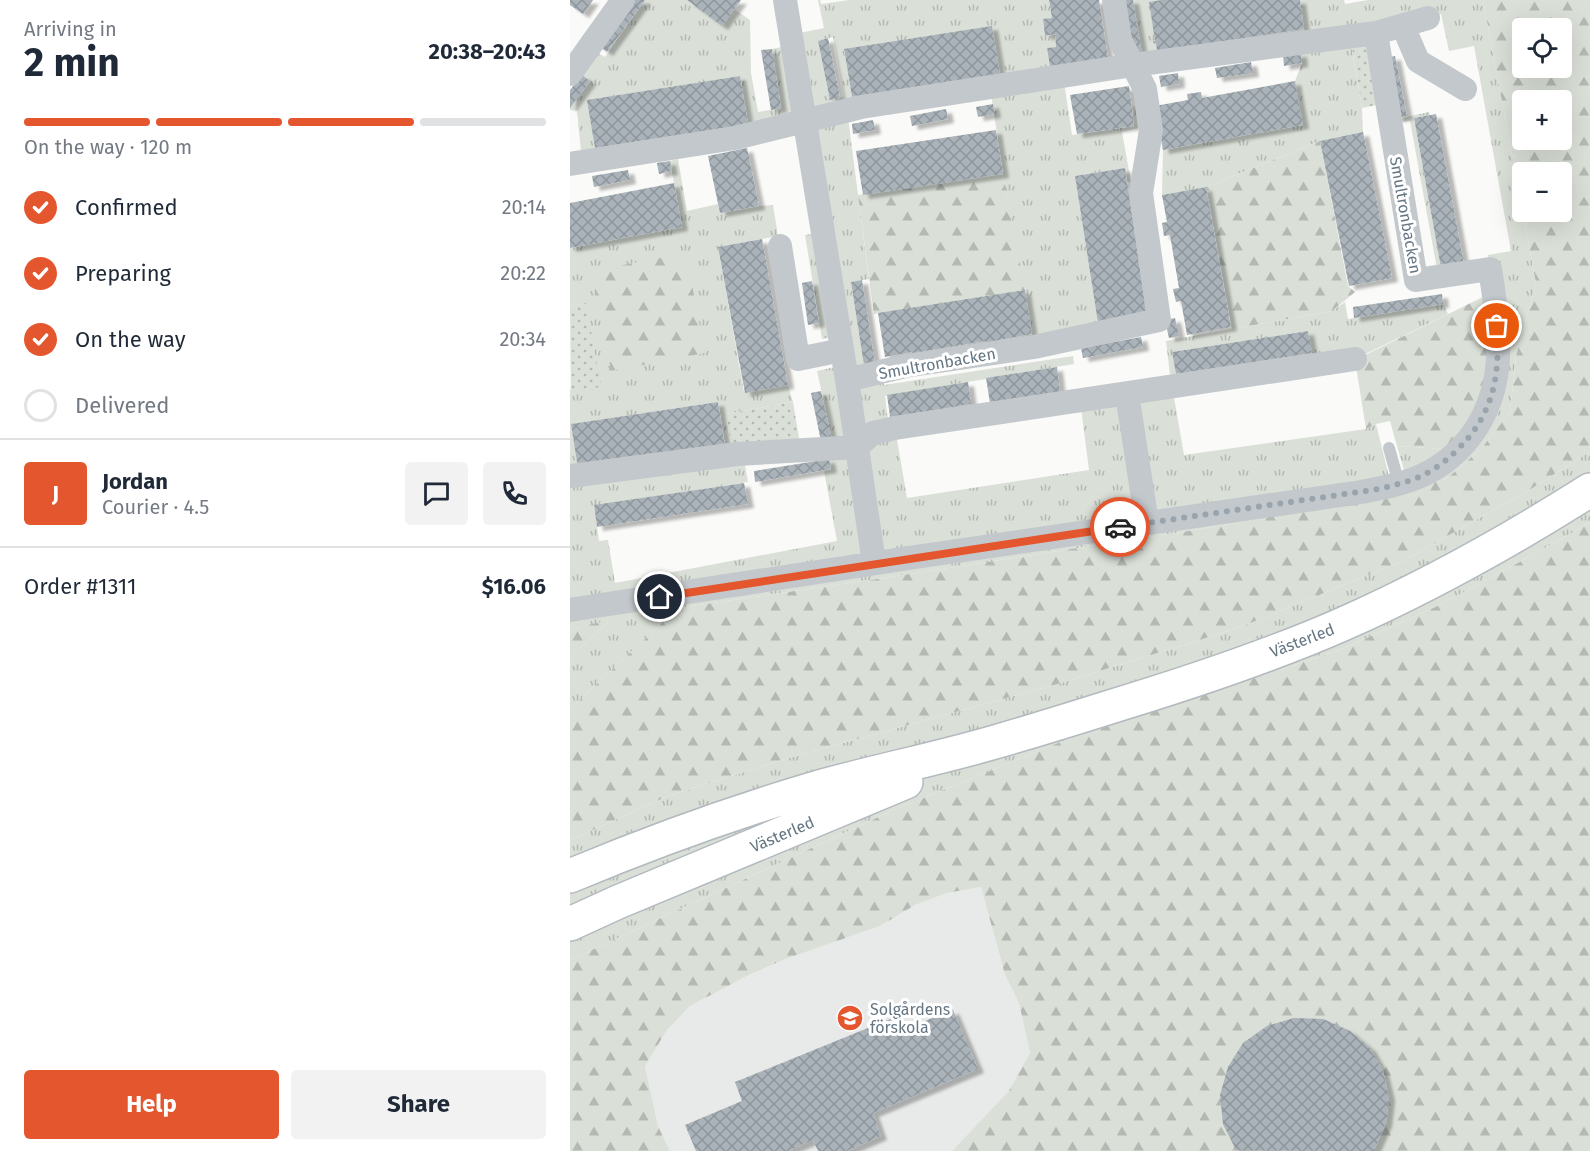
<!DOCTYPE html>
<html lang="en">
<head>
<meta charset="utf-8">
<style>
	body { margin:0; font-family:"Fira Sans",sans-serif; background:#f2f2f3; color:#1f2937; height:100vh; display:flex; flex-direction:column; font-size:22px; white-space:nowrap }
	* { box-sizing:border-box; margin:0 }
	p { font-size:20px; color:#747a83 }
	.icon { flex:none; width:33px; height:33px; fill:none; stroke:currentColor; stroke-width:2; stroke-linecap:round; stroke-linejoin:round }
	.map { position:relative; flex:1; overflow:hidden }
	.details { display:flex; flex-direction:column; background:#fff; width:570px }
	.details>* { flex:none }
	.tools { position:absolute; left:942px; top:18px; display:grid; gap:12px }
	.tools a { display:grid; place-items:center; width:60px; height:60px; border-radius:6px; background:#fff; box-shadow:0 6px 24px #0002; font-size:30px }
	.pin { position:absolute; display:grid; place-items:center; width:51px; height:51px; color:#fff; margin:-26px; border:3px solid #fff; border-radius:50%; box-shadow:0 2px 6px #0007 }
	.courier { position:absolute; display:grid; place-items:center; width:60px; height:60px; margin:-30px; border:4px solid #e4572e; border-radius:50%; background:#fff; color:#222; box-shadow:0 2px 8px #0007 }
	.overview em { font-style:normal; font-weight:700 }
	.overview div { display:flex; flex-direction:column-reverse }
	.overview { display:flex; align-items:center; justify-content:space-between; height:102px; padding:0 24px }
	h1 { font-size:39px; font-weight:700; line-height:45px }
	.bar { display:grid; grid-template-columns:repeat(4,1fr); gap:9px 6px; align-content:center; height:72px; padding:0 24px }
	.bar i { height:8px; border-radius:4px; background:#e0e1e3 }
	.bar .active { background:#e4572e }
	.bar p { grid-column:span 4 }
	.line { display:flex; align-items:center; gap:15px; padding:0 24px; border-top:2px solid #e0e1e3 }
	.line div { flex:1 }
	.round { display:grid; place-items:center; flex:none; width:63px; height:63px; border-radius:6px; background:#f2f2f3 }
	ol { padding:0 24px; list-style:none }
	li { display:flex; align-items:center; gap:18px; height:66px }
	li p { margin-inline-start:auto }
	li .icon { padding:6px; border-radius:50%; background:#e4572e; color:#fff; stroke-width:4 }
	li:last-child { color:#747a83 }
	li i { width:33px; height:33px; border:3px solid #e0e1e3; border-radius:50% }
	.primary-button { display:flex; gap:12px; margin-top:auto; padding:12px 24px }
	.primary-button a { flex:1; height:69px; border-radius:6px; background:#e4572e; color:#fff; font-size:24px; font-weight:700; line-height:69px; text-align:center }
	.primary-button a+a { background:#f2f2f3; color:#1f2937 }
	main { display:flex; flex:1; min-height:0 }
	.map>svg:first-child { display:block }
	.built { fill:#e8e9e9 }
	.grass { fill:url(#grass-tufts); fill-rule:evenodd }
	.forest { fill:url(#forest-firs); fill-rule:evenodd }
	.park { fill:url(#park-dots) }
	.building { fill:url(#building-cross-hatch); filter:url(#shadow) }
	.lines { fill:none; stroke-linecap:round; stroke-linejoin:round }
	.secondary-casing { stroke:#b3babf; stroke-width:36 }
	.lane { stroke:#c3c8cc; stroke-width:12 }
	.street { stroke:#c3c8cc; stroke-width:24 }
	.secondary { stroke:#fff; stroke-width:33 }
	.done { stroke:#99a4ac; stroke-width:6; stroke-dasharray:0 10.8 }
	.route { stroke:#e4572e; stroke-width:8 }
	.labels { text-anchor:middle; stroke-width:6; stroke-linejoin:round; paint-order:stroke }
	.street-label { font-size:16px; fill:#657683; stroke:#fff }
	.poi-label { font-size:16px; fill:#657683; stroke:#fff; text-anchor:start }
</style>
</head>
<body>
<main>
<section class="details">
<div class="overview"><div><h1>2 min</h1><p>Arriving in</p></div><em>20:38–20:43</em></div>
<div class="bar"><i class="active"></i><i class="active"></i><i class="active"></i><i></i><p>On the way · 120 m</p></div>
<ol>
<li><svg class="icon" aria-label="check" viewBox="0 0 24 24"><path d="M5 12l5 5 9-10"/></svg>Confirmed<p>20:14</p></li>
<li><svg class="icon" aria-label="check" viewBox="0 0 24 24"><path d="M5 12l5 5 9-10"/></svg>Preparing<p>20:22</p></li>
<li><svg class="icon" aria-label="check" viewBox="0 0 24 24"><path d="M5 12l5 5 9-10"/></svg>On the way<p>20:34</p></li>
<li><i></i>Delivered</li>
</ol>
<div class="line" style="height:108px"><b class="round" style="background:#e4572e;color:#fff">J</b><div><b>Jordan</b><p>Courier · 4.5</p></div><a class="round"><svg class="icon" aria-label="chat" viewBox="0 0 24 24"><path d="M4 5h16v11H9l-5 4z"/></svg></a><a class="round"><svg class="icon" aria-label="phone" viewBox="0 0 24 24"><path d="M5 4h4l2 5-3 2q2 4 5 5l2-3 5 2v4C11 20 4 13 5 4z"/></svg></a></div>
<div class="line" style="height:78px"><div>Order #1311</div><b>$16.06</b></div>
<div class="primary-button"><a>Help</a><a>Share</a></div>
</section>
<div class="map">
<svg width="1020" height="1151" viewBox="0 0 1020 1151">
	<defs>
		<pattern id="grass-tufts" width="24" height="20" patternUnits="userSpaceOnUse" patternTransform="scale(1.5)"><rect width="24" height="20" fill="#dadfd7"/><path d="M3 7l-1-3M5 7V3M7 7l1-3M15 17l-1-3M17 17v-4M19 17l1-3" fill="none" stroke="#b4b9b4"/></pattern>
		<pattern id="forest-firs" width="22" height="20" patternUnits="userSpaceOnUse" patternTransform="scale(1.5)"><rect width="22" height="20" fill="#dadfd7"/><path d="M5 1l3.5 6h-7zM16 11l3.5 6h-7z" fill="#b4b9b4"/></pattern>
		<pattern id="park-dots" width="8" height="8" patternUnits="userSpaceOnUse" patternTransform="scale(1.5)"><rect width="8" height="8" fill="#dadfd7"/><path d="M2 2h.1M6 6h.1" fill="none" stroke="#b4b9b4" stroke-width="1.8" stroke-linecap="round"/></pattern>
		<pattern id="building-cross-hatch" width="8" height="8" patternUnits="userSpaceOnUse" patternTransform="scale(1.5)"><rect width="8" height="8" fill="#aab3b9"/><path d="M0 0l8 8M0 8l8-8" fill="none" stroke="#8e969c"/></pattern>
		<filter id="shadow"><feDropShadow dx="6" dy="4" stdDeviation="1.5" flood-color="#0004"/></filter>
	</defs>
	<rect width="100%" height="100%" fill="#fafaf8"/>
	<path class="built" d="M 411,887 L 435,975 L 449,1003 L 460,1053 L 440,1091 L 382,1151 L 100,1151 L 88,1126 L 75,1066 L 97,1030 L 120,1006 L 179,975 L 213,960 L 310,926 L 345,905 L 377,893 Z"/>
	<path class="grass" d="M 75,0 L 117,0 L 152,25 L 164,9 L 180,20 L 181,73 L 188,112 L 211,108 L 202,49 L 221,45 L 220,35 L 254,28 L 248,0 L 250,0 L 251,4 L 279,0 L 479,0 L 482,18 L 473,20 L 475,36 L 485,34 L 486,47 L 477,48 L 481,77 L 493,75 L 502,135 L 564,126 L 562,107 L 565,106 L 568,128 L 552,132 L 561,182 L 557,182 L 555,168 L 505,176 L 528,323 L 464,347 L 433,174 L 420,87 L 430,74 L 422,27 L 274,50 L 282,97 L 277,110 L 299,279 L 281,282 L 295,372 L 312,372 L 314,385 L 503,356 L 504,364 L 315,396 L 319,429 L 325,428 L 337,498 L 519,470 L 510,400 L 602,386 L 614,455 L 796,429 L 806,424 L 821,485 L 837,481 L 827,446 L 888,450 L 920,269 L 918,255 L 941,251 L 904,46 L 879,51 L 871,14 L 833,26 L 780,37 L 792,108 L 793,132 L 750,141 L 636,187 L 592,195 L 593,150 L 732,125 L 725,81 L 732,63 L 731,53 L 736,41 L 730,0 L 774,0 L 775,4 L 798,0 L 913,0 L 966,283 L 946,356 L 940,412 L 911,449 L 876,479 L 791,501 L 618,531 L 307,579 L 108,608 L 0,709 L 0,658 L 39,621 L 0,629 L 0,476 L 174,460 L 178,482 L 24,506 L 29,541 L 38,540 L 45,583 L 267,541 L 254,471 L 261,469 L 259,459 L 263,444 L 247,371 L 274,365 L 269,336 L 252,339 L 235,235 L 252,232 L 234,121 L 178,123 L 170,76 L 18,100 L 25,148 L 12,162 L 7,111 L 0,110 L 0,108 L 20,81 L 4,69 L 19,48 L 35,57 ZM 263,37 L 274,97 L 260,100 L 248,41 Z
		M 563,0 L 591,0 L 579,2 L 587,51 L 572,54 Z
		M 859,112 L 860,115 L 844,118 L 871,268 L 867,269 L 840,121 L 827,123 L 828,119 Z
		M 108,159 L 117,211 L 148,204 L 150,213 L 189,206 L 203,205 L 208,236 L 148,247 L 174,392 L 218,385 L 223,402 L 156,414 L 162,454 L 157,455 L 148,402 L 2,424 L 8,468 L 0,468 L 0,386 L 1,392 L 16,303 L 0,306 L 0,248 L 112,227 L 100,161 Z
		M 775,302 L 778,319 L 873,304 L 878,314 L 785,359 L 744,366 L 738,331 L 602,352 L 606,374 L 600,375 L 596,341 L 762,311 Z
		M 1020,451 L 1020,522 L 988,541 L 872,604 L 770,650 L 493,741 L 324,810 L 0,960 L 0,840 L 98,796 L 215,759 L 491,683 L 668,628 L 835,560 L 961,489 Z"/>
	<path class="forest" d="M 913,0 L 1020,0 L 1020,451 L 961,489 L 835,560 L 668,628 L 491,683 L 215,759 L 98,796 L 0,840 L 0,709 L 108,608 L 307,579 L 618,531 L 791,501 L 876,479 L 911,449 L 940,412 L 946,356 L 966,283 ZM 952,28 L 992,28 L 992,68 L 952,68 ZM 952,100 L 992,100 L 992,140 L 952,140 ZM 952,172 L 992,172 L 992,212 L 952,212 Z
		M 750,141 L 778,286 L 785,292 L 762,311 L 662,329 L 636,187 Z
		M 433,174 L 455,290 L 304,314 L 288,195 Z
		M 116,253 L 135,353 L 41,371 L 22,271 Z
		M 923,292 L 927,370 L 888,450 L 827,446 L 820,421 L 806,424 L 796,429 L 785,360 Z
		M 1020,522 L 1020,1151 L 382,1151 L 439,1091 L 460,1053 L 449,1003 L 435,975 L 411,887 L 377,893 L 345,905 L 310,926 L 213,960 L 179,975 L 120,1006 L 97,1030 L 75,1066 L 88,1126 L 100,1151 L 0,1151 L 0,960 L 324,810 L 493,741 L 770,650 L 872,604 L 988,541 Z
		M 40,620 L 0,658 L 0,629 Z"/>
	<path class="park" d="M 806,33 L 817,103 L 792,108 L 780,36 Z
		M 16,303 L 31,387 L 1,392 L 0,306 Z
		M 223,402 L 231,450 L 161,444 L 156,414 Z"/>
	<path class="building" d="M 0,0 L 23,0 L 13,14 L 0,5 Z
		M 62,0 L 75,0 L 37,52 L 29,46 Z
		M 117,0 L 171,0 L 152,26 Z
		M 479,0 L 529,0 L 538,58 L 480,67 L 477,48 L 486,47 L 485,34 L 475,36 L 473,19 L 482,18 Z
		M 552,0 L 563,0 L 572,54 L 561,55 Z
		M 591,0 L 730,0 L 734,29 L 587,51 L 586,43 L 584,44 L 583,41 L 585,41 L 579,2 Z
		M 422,26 L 430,74 L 282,97 L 274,49 Z
		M 258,38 L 270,98 L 260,100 L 248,41 Z
		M 202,49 L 211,108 L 201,110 L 191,50 Z
		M 731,53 L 732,63 L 714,66 L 713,55 Z
		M 825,56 L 837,116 L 827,118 L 815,58 Z
		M 681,62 L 683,73 L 647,78 L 645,68 Z
		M 608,73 L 609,84 L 591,87 L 589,76 Z
		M 12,75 L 20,81 L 0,108 L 0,90 Z
		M 170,76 L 178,124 L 25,148 L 17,100 Z
		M 725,81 L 733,125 L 593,150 L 585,106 L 618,100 L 617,94 L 631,92 L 632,98 Z
		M 559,86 L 564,126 L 507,134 L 500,95 Z
		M 423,104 L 425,114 L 408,117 L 406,107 Z
		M 376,109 L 378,119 L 342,126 L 340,116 Z
		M 866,114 L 894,264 L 871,268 L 844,118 Z
		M 303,120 L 305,130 L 283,134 L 282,124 Z
		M 426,130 L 433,174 L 293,195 L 286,151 Z
		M 793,132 L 822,278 L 779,286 L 750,141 Z
		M 177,148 L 189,206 L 150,213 L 138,156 Z
		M 100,161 L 102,171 L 89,174 L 87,163 Z
		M 555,168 L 577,316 L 528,323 L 505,176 Z
		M 58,170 L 60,180 L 24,187 L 22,176 Z
		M 104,183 L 112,227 L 0,248 L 0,203 Z
		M 636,187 L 661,327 L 617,335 L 611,301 L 606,302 L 603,289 L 609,288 L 600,235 L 594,236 L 592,223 L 597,222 L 592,195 Z
		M 192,239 L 218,385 L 175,393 L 148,247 Z
		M 292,280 L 306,370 L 295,372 L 281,282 Z
		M 242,281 L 249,323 L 238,325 L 232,283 Z
		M 455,290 L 462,334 L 428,340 L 428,345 L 415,347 L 415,341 L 356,351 L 356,357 L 343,359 L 342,352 L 315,357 L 308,313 Z
		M 872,294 L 873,304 L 784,318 L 783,307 Z
		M 605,318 L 609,336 L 599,338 L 595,320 Z
		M 738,331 L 742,353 L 606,374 L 602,352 Z
		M 571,337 L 573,347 L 513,358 L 511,348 Z
		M 487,367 L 490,392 L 420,403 L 416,378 Z
		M 398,382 L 401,404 L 320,417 L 317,395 Z
		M 251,391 L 263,444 L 252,446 L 241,393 Z
		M 148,402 L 155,446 L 8,468 L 1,424 Z
		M 259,459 L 261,469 L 185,482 L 184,471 Z
		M 174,483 L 178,504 L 27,527 L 24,505 Z
		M 383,1010 L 408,1069 L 303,1113 L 311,1136 L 277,1151 L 248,1151 L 243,1140 L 218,1151 L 126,1151 L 115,1125 L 172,1101 L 165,1082 L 325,1017 L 332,1030 Z
		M 724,1018 L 753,1019 L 780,1031 L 800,1048 L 813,1071 L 819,1097 L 816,1123 L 805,1148 L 802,1151 L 666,1150 L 653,1124 L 650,1095 L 658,1067 L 673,1043 L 697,1026 Z"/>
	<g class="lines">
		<defs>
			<path id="secondary" d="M 0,876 C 81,842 164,812 249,787 C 307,771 366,759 425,742 C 463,731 502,719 540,707 C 619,683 698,657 773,624 C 859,586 941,540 1020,490
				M 0,924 L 48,902 L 336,782"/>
		</defs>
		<use href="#secondary" class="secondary-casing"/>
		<path class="lane" d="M 819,448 L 829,484"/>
		<path class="street" d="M 215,0 L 277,380 L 304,563
			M 833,26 L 848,61 L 895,89
			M 0,74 L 53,0
			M 0,164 L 165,138 L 291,107 L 563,65 L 806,33 L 858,18
			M 210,246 L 228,359 L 272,350
			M 277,380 L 335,366 L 464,347 L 589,320 L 571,193 L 581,130 L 575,89 L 550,40 L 544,0
			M 557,394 L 577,523
			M 0,476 L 167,454 L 287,447 L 303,433 L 325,428 L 785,359
			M 0,610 L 352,556 L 791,492 C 812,488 834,484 853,475 C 895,455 921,416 927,370 C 931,337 925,302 920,269 L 846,280 L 806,33"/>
		<use href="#secondary" class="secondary"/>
	</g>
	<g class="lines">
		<path class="done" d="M 550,527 L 809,489 C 824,485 839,482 853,475 C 866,469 877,460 887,450 C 924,414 930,376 927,326"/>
		<path class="route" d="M 90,597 L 550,527"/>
	</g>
	<defs>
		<symbol id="school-disc" viewBox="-11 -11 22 22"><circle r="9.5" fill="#e4572e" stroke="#fff"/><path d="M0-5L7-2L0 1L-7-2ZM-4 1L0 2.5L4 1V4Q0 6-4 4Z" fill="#fff"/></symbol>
	</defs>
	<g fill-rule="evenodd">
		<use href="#school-disc" x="265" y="1003" width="30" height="30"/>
	</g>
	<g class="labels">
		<g class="street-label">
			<text transform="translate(836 215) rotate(80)" y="6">Smultronbacken</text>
			<text transform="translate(367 363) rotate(-10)" y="6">Smultronbacken</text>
			<text transform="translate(732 640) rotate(-21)" y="6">Västerled</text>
			<text transform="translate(212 834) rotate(-23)" y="6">Västerled</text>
		</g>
		<g class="poi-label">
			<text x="300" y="1015">Solgårdens<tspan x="300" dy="18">förskola</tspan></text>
		</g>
	</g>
</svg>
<div class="tools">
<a><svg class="icon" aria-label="locate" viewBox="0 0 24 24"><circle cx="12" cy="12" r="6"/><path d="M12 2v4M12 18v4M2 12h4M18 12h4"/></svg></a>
<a>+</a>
<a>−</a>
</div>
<div class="pin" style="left:927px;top:326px;background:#ea580c"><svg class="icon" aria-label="bag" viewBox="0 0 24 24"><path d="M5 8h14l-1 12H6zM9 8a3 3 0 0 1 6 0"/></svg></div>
<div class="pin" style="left:90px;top:597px;background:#1f2937"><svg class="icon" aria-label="home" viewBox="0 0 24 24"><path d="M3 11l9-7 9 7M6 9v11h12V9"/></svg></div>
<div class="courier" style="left:550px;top:527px"><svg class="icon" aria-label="car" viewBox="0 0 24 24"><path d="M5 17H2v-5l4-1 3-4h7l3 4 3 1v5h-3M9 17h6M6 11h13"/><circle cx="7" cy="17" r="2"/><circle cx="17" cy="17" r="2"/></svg></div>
</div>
</main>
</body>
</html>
